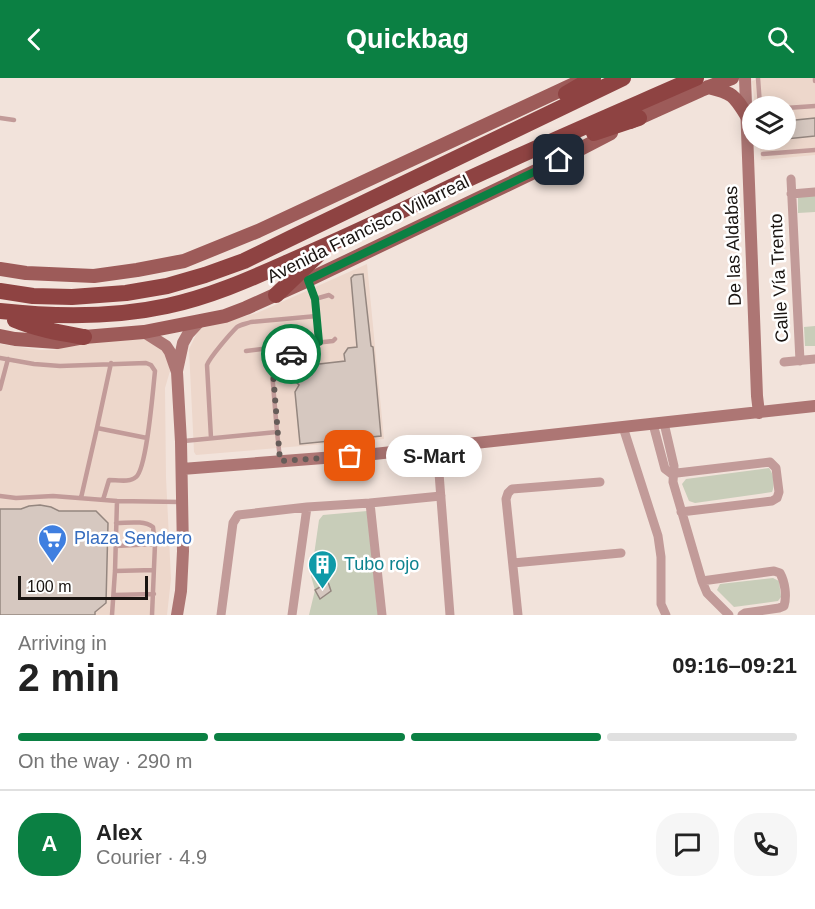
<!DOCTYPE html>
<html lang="en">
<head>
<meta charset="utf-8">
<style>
	body { margin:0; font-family:Arial,sans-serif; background:#f6f6f6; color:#222; height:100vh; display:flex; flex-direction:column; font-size:22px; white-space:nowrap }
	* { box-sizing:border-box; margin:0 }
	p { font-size:20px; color:#767676 }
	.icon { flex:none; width:33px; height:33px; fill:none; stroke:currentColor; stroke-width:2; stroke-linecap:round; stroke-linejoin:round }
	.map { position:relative; height:537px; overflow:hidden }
	.drawer { display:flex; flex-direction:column; background:#fff; flex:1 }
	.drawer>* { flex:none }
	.tools { position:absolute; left:742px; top:18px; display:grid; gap:12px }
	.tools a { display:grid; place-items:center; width:54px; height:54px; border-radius:50%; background:#fff; box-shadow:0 3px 15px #0003; font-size:30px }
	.scale { position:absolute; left:18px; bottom:15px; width:130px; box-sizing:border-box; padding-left:6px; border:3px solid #191411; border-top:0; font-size:16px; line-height:21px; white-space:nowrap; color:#191411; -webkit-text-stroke:4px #fff; paint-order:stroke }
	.pin { position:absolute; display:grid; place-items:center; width:51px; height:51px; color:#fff; margin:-26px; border-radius:12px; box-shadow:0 3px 9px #0006 }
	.courier { position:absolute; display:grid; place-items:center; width:60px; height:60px; margin:-30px; border:4px solid #0b8043; border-radius:50%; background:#fff; color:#222; box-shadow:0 2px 8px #0007 }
	.bubble { position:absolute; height:42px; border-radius:21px; background:#fff; box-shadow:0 3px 15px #0003; font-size:20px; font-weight:800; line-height:42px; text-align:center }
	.overview em { font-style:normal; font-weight:800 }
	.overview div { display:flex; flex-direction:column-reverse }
	.overview { display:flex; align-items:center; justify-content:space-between; height:102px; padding:0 18px }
	h1 { font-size:39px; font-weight:800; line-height:45px }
	.bar { display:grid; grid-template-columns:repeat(4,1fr); gap:9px 6px; align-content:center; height:72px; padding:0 18px }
	.bar i { height:8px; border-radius:4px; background:#e0e0e0 }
	.bar .on { background:#0b8043 }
	.bar p { grid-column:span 4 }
	.line { display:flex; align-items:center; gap:15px; padding:0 18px; border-top:2px solid #e0e0e0 }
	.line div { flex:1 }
	.round { display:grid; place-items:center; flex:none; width:63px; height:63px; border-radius:24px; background:#f6f6f6 }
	header { display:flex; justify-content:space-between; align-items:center; height:78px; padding:0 18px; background:#0b8043; color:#fff; font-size:27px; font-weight:800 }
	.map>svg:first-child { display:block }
	.built { fill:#edd7cb }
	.green { fill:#c8cdb9 }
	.building { fill:#d6c8c0; stroke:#94867f; stroke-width:1.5 }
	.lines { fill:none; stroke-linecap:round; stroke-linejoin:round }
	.lane { stroke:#c29b99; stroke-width:4.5 }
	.street { stroke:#c29b99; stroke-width:9 }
	.secondary { stroke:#ad7674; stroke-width:12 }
	.primary { stroke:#9d5b59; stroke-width:14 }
	.highway { stroke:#8e4342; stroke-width:16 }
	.done { stroke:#655c58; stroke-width:6; stroke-dasharray:0 10.8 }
	.route { stroke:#0b8043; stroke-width:8 }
	.labels { text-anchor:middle; stroke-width:5; stroke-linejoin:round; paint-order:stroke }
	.street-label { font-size:18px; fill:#191411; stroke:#fff }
	.shop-label { font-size:18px; fill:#366cbe; stroke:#fff; text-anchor:start }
	.culture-label { font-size:18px; fill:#0d838f; stroke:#fff; text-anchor:start }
</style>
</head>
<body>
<header><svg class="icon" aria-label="back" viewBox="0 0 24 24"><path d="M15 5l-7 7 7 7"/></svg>Quickbag<svg class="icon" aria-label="search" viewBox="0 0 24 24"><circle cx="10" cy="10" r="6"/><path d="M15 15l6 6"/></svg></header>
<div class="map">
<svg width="815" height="537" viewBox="0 0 815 537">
	<rect width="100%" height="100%" fill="#f2e3db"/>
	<path class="built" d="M 760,0 L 815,0 L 815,77 L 761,82 L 759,62 L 786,62 L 786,28 L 755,28 L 752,3 Z
		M 367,186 L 384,361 L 196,377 L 194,374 L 189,271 L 199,251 L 257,235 Z
		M 145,261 L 163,272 L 168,280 L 170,293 L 165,310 L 166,400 L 171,501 L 167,537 L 0,537 L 0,266 L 40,272 L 54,272 L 77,265 Z"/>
	<path class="green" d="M 815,115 L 815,134 L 798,135 L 798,117 Z
		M 815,248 L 815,268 L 805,268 L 804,249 Z
		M 769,390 C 774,396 775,407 772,414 L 695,425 L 689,423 L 682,406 L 686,401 Z
		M 367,433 L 378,537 L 309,537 L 315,512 L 311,498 L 319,442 L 323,437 Z
		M 773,500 L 779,503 L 781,519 L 778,523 L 734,529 L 717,512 L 720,506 Z"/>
	<path class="building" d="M 815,40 L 815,58 L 786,61 L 786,43 Z
		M 363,196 L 371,268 L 373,269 L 381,358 L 300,366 L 295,314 L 299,307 L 296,304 L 311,286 L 315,289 L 319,286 L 345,283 L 344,276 L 348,270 L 357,269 L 351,200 L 354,197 Z
		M 40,427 L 51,429 L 59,433 L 96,433 L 108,445 L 106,525 L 95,534 L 95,537 L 0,537 L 0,431 L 21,431 L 29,428 Z
		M 328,504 L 331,513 L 320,521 L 315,512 Z"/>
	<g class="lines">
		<path class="lane" d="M 758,0 L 760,28
			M 815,0 L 815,3
			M 786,30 L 815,28
			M 0,40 L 14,42
			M 763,76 L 815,72
			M 309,205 L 315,221 L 319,264
			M 315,221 L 329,217 L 332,219
			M 270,270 L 333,263 L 335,261
			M 0,280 L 34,286 L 60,288 L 146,285 L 151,287 L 155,293 C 153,311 147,390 136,399 C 130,405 117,402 109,402 L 103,422
			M 111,285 L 97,350 L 147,360
			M 273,294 L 300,266
			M 0,311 L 8,281
			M 277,354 L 280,381
			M 211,360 L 207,287 C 210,279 230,256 237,249 C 241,246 246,246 251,244 L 317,238
			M 184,363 L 277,354 L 270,270 L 246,273
			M 0,418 L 16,420 L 53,418 L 117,423 L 180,424
			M 81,420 L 97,350
			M 116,445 C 128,445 143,442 153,449 L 155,466 L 152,537
			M 116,468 L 155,466
			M 115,493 L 154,492
			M 114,517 L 154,516
			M 112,537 L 115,493 L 117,423"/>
		<path class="street" d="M 791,101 L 800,283
			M 791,116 L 815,114
			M 784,284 L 815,281
			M 664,345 L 674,388 L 673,404 L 702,503 L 707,515 L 729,537
			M 653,346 L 665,391 L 673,397
			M 623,349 L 658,458 L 661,479 L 661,526 L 666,537
			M 439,395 L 450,537
			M 673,397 L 677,395 L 770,384 L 776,390 L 779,414 L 777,420 L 772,423 L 681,434
			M 370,425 L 382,537
			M 513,485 L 621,475
			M 702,503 L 774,493 L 780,495 C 785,504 787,518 784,528 L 779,530 L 745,535 L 742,537
			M 221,537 L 233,445 L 238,437 L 307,429 L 370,425 L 441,418
			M 292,537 L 307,429
			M 518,537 L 506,421 L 508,415 L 512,411 L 600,404"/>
		<path class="secondary" d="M 745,0 L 757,318 L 759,335
			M 144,254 L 166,268 L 170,274 L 177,294 L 181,364 L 183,473 L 181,513 L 177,537
			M 177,293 L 183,265 L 188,256 L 200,243
			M 182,391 L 374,376 L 815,328"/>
		<path class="primary" d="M 708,9 C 733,15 734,17 747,38
			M 630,44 L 701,12 L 732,0
			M 0,191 L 26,195 L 94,198 L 137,192 L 184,183 L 258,153 L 574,6
			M 0,258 L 15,261 L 57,264 L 84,259 L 144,254 L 225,238 L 246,230 L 308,202 L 559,82 L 611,55"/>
		<path class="highway" d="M 566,16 L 593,0
			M 594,55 L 639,40
			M 0,213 L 33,218 L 72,219 L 126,215 L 167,208 L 205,197 L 244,183 L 291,160 L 623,0
			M 276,217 L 321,174
			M 0,233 C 55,239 112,240 167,228 C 209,219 248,202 286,185 C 342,161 397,135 451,109 C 532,71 614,36 696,0
			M 15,242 C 36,251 61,255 84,259"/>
	</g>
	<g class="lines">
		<path class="done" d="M 291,276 L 273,294 L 280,383 L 350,378"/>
		<path class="route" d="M 291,276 L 300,266 L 319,264 L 315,221 L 308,202 L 559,82"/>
	</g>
	<defs>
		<symbol id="supermarket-pin" viewBox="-11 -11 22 30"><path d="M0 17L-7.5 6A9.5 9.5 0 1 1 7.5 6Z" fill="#3f7fe0" stroke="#fff"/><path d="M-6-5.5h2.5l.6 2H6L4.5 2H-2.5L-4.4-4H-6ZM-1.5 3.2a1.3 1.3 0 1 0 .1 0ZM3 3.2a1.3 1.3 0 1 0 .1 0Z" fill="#fff"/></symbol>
		<symbol id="building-pin" viewBox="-11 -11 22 30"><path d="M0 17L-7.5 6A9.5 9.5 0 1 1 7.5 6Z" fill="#0f9aa8" stroke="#fff"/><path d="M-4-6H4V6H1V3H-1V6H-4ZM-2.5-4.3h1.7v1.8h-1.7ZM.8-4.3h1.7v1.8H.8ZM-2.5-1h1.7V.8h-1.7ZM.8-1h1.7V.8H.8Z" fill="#fff"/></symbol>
	</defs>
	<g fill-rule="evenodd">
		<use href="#supermarket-pin" x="36" y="444" width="33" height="45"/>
		<use href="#building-pin" x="306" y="470" width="33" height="45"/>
	</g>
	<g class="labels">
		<g class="street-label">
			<text transform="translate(368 151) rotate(-26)" y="6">Avenida Francisco Villarreal</text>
			<text transform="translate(733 168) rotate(-92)" y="6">De las Aldabas</text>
			<text transform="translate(779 200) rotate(-93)" y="6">Calle Vía Trento</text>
		</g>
		<g class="shop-label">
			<text x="74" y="466">Plaza Sendero</text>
		</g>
		<g class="culture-label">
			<text x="344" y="492">Tubo rojo</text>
		</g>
	</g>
</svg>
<div class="tools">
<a><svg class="icon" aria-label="layers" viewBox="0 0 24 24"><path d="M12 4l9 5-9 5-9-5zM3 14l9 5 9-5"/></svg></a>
</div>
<div class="scale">100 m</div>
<div class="pin" style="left:350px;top:378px;background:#ea580c"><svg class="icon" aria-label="bag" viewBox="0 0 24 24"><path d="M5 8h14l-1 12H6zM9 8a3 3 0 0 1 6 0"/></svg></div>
<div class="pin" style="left:559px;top:82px;background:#1f2937"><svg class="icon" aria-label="home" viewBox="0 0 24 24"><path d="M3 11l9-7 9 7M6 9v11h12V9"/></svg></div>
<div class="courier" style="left:291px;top:276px"><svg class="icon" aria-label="car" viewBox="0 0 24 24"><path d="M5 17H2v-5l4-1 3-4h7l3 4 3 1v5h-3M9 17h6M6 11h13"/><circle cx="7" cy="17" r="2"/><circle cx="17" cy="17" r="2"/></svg></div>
<div class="bubble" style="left:386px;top:357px;width:96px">S-Mart</div>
</div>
<section class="drawer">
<div class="overview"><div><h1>2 min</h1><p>Arriving in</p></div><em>09:16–09:21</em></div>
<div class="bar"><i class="on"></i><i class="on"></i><i class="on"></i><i></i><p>On the way · 290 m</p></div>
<div class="line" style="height:108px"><b class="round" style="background:#0b8043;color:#fff">A</b><div><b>Alex</b><p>Courier · 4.9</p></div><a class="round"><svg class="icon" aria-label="chat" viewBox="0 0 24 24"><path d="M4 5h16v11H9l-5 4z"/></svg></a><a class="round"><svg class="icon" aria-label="phone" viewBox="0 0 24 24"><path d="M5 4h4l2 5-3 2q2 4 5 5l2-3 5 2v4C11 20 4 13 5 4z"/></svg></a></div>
</section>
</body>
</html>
